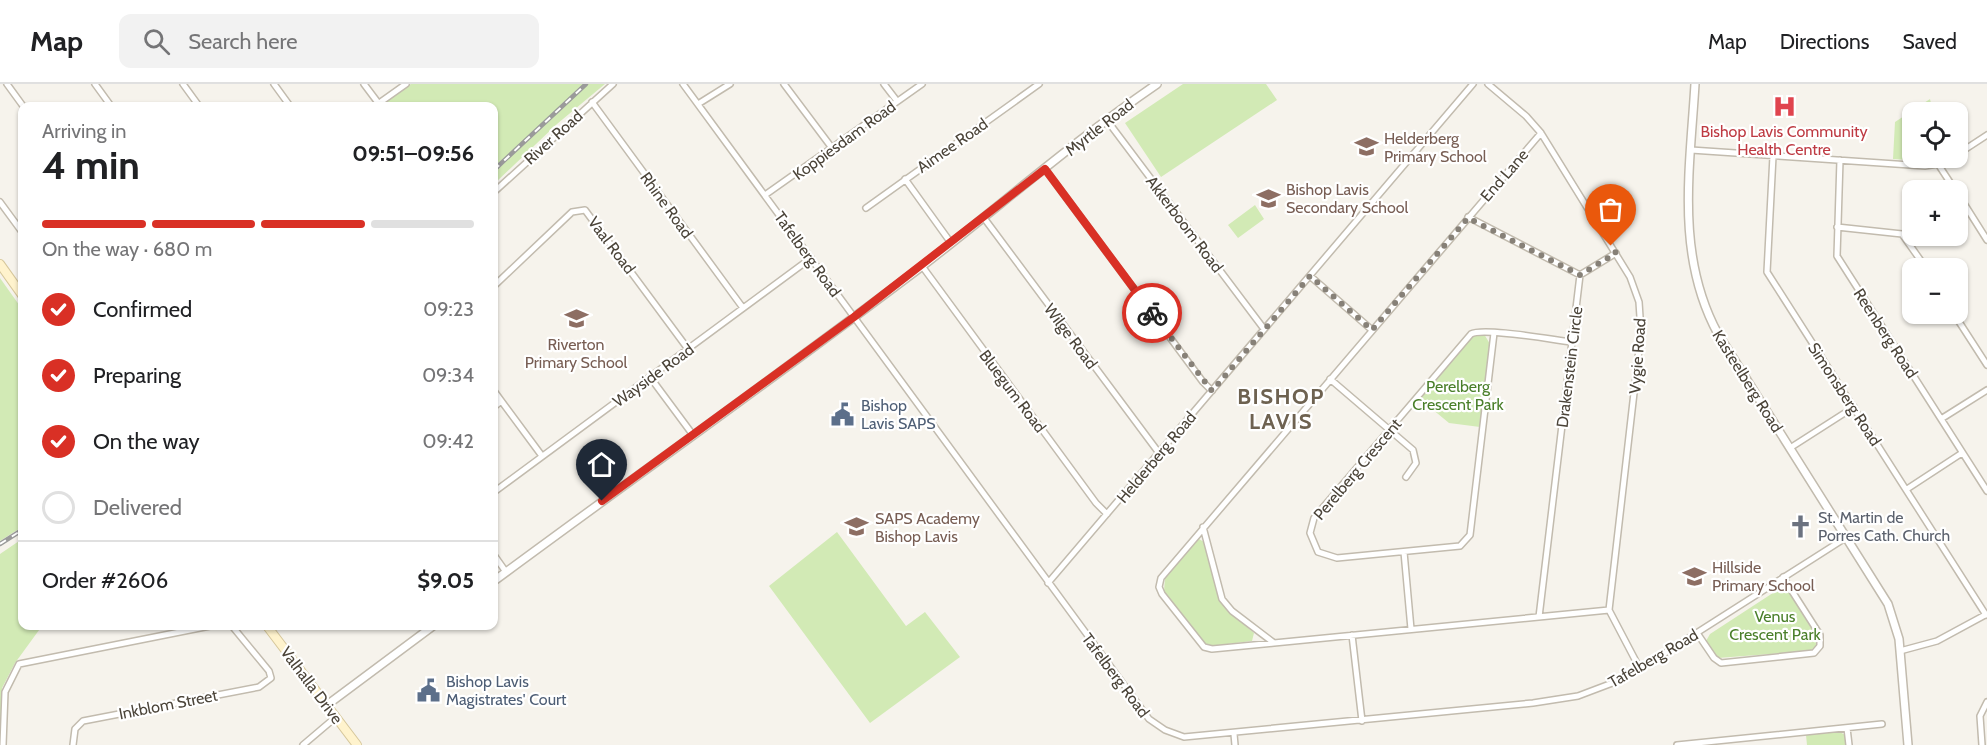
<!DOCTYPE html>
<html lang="en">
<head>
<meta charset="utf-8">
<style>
	body { margin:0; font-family:Cabin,sans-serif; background:#f2f2f2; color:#202124; height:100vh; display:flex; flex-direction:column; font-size:22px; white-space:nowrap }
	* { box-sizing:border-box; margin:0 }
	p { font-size:20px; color:#757577 }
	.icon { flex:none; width:33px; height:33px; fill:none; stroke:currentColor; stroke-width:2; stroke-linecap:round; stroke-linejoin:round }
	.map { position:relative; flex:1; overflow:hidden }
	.details { position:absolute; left:18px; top:18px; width:480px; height:528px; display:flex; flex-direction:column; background:#fff; border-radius:12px; box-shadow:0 2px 4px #0004 }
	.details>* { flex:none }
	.fabs { position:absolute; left:1902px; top:18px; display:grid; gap:12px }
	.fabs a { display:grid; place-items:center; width:66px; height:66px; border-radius:12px; background:#fff; box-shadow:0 2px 4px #0004; font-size:30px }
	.pin { position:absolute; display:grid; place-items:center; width:51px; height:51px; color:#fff; margin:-62px -26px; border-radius:50% 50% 50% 0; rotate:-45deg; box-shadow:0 0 6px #0007 }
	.pin .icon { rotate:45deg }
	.courier { position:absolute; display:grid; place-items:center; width:60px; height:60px; margin:-30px; border:4px solid #d93025; border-radius:50%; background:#fff; color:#222; box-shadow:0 2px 8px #0007 }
	.head em { font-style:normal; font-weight:700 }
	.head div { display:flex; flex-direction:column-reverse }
	.head { display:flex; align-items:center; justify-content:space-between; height:102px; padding:0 24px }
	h1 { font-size:39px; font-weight:700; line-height:45px }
	.bar { display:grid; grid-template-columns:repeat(4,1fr); gap:9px 6px; align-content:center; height:72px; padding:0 24px }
	.bar i { height:8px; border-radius:4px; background:#e0e0e0 }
	.bar .selected { background:#d93025 }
	.bar p { grid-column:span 4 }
	.line { display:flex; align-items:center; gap:15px; padding:0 24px; border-top:2px solid #e0e0e0 }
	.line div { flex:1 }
	ol { padding:0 24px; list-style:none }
	li { display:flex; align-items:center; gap:18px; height:66px }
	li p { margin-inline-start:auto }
	li .icon { padding:6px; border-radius:50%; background:#d93025; color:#fff; stroke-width:4 }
	li:last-child { color:#757577 }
	li i { width:33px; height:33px; border:3px solid #e0e0e0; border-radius:50% }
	header { display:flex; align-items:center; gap:36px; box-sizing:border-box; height:84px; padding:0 30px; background:#fff; border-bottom:2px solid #e0e0e0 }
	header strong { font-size:28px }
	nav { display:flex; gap:33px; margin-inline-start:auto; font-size:21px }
	.search { width:420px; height:54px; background:#f2f2f2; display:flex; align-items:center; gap:15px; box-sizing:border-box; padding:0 21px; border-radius:12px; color:#757577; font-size:22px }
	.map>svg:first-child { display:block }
	.green { fill:#d2eab5 }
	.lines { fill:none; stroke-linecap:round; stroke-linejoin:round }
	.minor-casing { stroke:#c2bbae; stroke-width:8 }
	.tertiary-casing { stroke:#c2bbae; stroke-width:10 }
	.secondary-casing { stroke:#d6c79b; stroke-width:10 }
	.minor { stroke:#fff; stroke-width:5 }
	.tertiary { stroke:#fff; stroke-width:7 }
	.secondary { stroke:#fff3cd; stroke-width:8 }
	.rail-casing { stroke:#9a9a9a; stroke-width:4.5 }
	.rail { stroke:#fff; stroke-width:2; stroke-dasharray:7; stroke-linecap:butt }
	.done { stroke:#878178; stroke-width:6; stroke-dasharray:0 10.8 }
	.route { stroke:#d93025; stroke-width:8 }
	.labels { text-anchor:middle; stroke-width:4.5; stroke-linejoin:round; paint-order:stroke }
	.street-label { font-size:16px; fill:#4b4439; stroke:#fff }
	.health-label { font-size:16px; fill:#be3a42; stroke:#fff }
	.education-label { font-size:16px; fill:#785e54; stroke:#fff; text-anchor:start }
	.park-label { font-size:16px; fill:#4a7f2a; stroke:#fff }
	.service-label { font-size:16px; fill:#4e5e75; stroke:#fff; text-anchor:start }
	.worship-label { font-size:16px; fill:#5b616d; stroke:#fff; text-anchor:start }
	.district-label { font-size:22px; font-weight:bold; letter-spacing:1.5px; fill:#6e6250; stroke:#fff }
</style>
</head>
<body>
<header>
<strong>Map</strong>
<div class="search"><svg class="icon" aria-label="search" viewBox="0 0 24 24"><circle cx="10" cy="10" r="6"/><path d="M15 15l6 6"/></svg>Search here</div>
<nav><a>Map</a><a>Directions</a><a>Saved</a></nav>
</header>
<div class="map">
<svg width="1987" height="661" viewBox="0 0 1987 661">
	<rect width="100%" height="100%" fill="#f6f3ec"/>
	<path class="green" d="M 411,0 L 605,0 L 557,40 L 494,100 L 494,22 L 381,22 Z
		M 1183,0 L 1266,0 L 1277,16 L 1161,93 L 1125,39 Z
		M 1930,15 L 1933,28 L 1912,28 L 1912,74 L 1939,74 L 1921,77 L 1893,75 L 1895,38 Z
		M 1255,121 L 1264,135 L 1238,154 L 1228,141 Z
		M 0,194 L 22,225 L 22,443 L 0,457 Z
		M 1484,250 L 1490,260 L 1480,343 L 1449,339 L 1420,315 L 1473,252 Z
		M 837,448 L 906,542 L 925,528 L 960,573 L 870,639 L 769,502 Z
		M 22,455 L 22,542 L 42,542 L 15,579 L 2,604 L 0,661 L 0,470 Z
		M 1199,455 L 1204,458 L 1219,514 L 1230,529 L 1254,549 L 1252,557 L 1211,562 L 1204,560 L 1164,507 L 1165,494 Z
		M 1779,505 L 1789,508 L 1817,553 L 1816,562 L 1810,567 L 1718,574 L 1706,557 L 1710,550 Z
		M 1840,648 L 1845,651 L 1846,661 L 1807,661 L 1806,651 Z"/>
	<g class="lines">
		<defs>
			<path id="minor" d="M 7,0 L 23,22
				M 95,0 L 111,22
				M 183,0 L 199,22
				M 274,0 L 290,22
				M 364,0 L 379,20
				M 683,0 L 1149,635 L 1165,646 L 1184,653 L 1533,619 L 1578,612 L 1615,598 L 1640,585 L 1847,453
				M 784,0 L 832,64
				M 884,0 L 897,17
				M 1488,0 L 1526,32 L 1541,49 L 1630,193 L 1639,218 L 1641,248 L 1609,526 L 1640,585
				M 592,18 L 743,224
				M 698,20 L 730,0
				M 375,22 L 406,0
				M 1106,35 L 1264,245
				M 1691,66 L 1925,82 L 1938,80 L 1952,74
				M 1958,70 L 1987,51
				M 1773,72 L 1767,188 L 1986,531
				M 1840,76 L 1837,172 L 1987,407
				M 1938,80 L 1955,106
				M 1045,85 L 1203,298 L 1212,307
				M 905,95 L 951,159
				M 494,108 L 613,0
				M 1958,110 L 1987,156
				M 765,111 L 922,0
				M 0,118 L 22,148
				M 866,124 L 1039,0
				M 1468,133 L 1580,191
				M 984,134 L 1159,369
				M 1837,143 L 1902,150 L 1926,184
				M 922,182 L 1096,419 L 1107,430
				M 1580,191 L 1616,169
				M 1310,192 L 1372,246
				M 494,202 L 572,128 L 585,126 L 688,265
				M 1954,230 L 1987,281
				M 1494,249 L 1470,451 L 1460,462 L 1337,474 L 1318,468 L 1310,449 L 1314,434 L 1471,250 C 1483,243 1554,256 1572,258
				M 650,293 L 693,351
				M 1330,295 L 1413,366 L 1416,379 L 1406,393
				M 494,307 L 542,372
				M 494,323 L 501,317
				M 1941,335 L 1987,306
				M 1790,364 L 1854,323
				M 1907,405 L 1962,369
				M 494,408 L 811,174
				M 1203,443 L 1222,515 L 1232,527 L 1274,559 L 1609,526
				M 1404,468 L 1411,545
				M 494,471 L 506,488
				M 1048,499 L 1473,0
				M 1539,533 L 1580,191
				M 1697,549 L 1714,574 L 1721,579 L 1814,569 L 1820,562 L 1820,551 L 1783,493
				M 1352,551 L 1362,637
				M 1274,559 L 1212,565 L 1204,563 L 1162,510 L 1159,503 L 1161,494 L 1541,49
				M 1900,567 L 1937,557 L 1987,530
				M 1847,644 L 1849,661
				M 1234,650 L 1235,661
				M 3,661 L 5,608 L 19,580 L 210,542
				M 73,661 L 75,645 L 83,637 L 259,603 L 271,594 L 269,587 L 232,542
				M 303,661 L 336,633
				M 1677,661 L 1882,640
				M 1982,661 L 1980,632 L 1987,618"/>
			<path id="tertiary" d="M 1695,0 C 1690,85 1675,171 1718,250 L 1888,520 L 1899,555 L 1908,661
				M 494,497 C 636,392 780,290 921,183 C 1000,122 1075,56 1157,0
				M 327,621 L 433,542"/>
			<path id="secondary" d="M 0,180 L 22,211
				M 267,542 L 357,661"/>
		</defs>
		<use href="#minor" class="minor-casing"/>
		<use href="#tertiary" class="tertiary-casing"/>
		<use href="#secondary" class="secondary-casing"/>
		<use href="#minor" class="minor"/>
		<use href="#tertiary" class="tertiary"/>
		<use href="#secondary" class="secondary"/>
		<defs>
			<path id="rail" d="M 494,86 L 586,0
				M 0,460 L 22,446"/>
		</defs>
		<use href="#rail" class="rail-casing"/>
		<use href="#rail" class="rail"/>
	</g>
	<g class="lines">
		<path class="done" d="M 1152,229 L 1212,307 L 1310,192 L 1372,246 L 1468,134 L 1580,191 L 1616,169 L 1611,162"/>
		<path class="route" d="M 602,417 L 854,233 L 1045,85 L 1152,229"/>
	</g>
	<defs>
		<symbol id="hospital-bare" viewBox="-9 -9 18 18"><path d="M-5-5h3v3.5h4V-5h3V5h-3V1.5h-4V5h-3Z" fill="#e0444e" stroke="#fff" stroke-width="2.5" paint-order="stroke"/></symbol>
		<symbol id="school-bare" viewBox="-9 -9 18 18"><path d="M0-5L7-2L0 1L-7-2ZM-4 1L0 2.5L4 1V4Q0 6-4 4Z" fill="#8d6e63" stroke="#fff" stroke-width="2.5" paint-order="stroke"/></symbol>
		<symbol id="civic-bare" viewBox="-9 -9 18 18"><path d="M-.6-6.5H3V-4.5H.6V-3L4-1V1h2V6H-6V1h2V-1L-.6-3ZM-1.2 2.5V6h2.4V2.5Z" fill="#5c6f8a" stroke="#fff" stroke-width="2.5" paint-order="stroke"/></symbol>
		<symbol id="church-bare" viewBox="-9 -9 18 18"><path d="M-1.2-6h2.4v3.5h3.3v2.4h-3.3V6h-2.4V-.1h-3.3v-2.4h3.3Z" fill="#6b7280" stroke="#fff" stroke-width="2.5" paint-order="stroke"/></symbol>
		<symbol id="university-bare" viewBox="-9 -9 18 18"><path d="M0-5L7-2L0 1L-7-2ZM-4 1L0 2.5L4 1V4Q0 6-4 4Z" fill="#8d6e63" stroke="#fff" stroke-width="2.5" paint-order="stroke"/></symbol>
	</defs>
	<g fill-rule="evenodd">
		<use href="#hospital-bare" x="1768" y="6" width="33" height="33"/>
		<use href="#school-bare" x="1350" y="46" width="33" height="33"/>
		<use href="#school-bare" x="1252" y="98" width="33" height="33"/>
		<use href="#school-bare" x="560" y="218" width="33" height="33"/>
		<use href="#civic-bare" x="826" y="314" width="33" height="33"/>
		<use href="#church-bare" x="1784" y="426" width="33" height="33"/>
		<use href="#university-bare" x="840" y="426" width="33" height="33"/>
		<use href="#school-bare" x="1678" y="476" width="33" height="33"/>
		<use href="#civic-bare" x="412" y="590" width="33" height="33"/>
	</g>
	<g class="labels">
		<g class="street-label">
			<text transform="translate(1099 43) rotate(-38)" y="6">Myrtle Road</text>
			<text transform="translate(553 53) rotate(-42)" y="6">River Road</text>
			<text transform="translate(844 56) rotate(-36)" y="6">Koppiesdam Road</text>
			<text transform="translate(952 61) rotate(-35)" y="6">Aimee Road</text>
			<text transform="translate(1504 91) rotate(-49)" y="6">End Lane</text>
			<text transform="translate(667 121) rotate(54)" y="6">Rhine Road</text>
			<text transform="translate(1185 140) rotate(53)" y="6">Akkerboom Road</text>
			<text transform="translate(612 161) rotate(53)" y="6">Vaal Road</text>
			<text transform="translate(808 170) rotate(54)" y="6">Tafelberg Road</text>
			<text transform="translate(1886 249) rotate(57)" y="6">Reenberg Road</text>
			<text transform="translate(1071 252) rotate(53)" y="6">Wilge Road</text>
			<text transform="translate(1637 272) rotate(-86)" y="6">Vygie Road</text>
			<text transform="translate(1569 283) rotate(-83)" y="6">Drakenstein Circle</text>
			<text transform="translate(653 291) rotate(-36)" y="6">Wayside Road</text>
			<text transform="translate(1748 297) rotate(58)" y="6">Kasteelberg Road</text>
			<text transform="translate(1013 307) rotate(53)" y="6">Bluegum Road</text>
			<text transform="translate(1845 310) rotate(57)" y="6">Simonsberg Road</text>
			<text transform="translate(1156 373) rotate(-50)" y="6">Helderberg Road</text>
			<text transform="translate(1357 385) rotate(-50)" y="6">Perelberg Crescent</text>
			<text transform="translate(1653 574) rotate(-30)" y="6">Tafelberg Road</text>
			<text transform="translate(1116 591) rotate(53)" y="6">Tafelberg Road</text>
			<text transform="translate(312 601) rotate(53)" y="6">Valhalla Drive</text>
			<text transform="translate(168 620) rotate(-11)" y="6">Inkblom Street</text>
		</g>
		<g class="health-label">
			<text x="1784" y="53">Bishop Lavis Community<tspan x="1784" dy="18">Health Centre</tspan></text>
		</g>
		<g class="education-label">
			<text x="1384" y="60">Helderberg<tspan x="1384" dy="18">Primary School</tspan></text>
			<text x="1286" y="111">Bishop Lavis<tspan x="1286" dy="18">Secondary School</tspan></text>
			<text x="576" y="266" text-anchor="middle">Riverton<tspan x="576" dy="18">Primary School</tspan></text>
			<text x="875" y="440">SAPS Academy<tspan x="875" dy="18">Bishop Lavis</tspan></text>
			<text x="1712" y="489">Hillside<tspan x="1712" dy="18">Primary School</tspan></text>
		</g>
		<g class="park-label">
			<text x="1458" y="308">Perelberg<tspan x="1458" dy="18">Crescent Park</tspan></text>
			<text x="1775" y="538">Venus<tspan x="1775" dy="18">Crescent Park</tspan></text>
		</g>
		<g class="service-label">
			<text x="861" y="327">Bishop<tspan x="861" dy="18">Lavis SAPS</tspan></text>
			<text x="446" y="603">Bishop Lavis<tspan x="446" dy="18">Magistrates' Court</tspan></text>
		</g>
		<g class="worship-label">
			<text x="1818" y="439">St. Martin de<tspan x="1818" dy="18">Porres Cath. Church</tspan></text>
		</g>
		<g class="district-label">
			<text x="1281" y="320">BISHOP<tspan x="1281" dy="25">LAVIS</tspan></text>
		</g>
	</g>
</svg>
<div class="fabs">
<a><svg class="icon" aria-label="locate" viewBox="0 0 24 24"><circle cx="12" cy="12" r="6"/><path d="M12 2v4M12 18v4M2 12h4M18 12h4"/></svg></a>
<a>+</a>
<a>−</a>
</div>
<div class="pin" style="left:1611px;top:162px;background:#ea580c"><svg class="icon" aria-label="bag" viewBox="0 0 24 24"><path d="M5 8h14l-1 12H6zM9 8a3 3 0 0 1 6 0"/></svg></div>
<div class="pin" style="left:602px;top:417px;background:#1f2937"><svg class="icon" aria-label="home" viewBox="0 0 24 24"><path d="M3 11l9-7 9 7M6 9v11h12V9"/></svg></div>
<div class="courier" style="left:1152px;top:229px"><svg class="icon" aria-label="bike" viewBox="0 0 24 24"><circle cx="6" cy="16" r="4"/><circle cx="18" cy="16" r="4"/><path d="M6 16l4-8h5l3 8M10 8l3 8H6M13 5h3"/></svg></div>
<section class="details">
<div class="head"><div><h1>4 min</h1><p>Arriving in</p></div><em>09:51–09:56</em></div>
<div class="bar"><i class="selected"></i><i class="selected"></i><i class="selected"></i><i></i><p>On the way · 680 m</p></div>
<ol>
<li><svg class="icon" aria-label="check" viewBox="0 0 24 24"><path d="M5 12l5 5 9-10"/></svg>Confirmed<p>09:23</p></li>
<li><svg class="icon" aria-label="check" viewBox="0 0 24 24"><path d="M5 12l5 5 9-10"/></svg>Preparing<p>09:34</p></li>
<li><svg class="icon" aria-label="check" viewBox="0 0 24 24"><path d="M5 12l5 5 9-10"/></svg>On the way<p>09:42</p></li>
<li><i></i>Delivered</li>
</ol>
<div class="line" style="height:78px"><div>Order #2606</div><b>$9.05</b></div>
</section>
</div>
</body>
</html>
